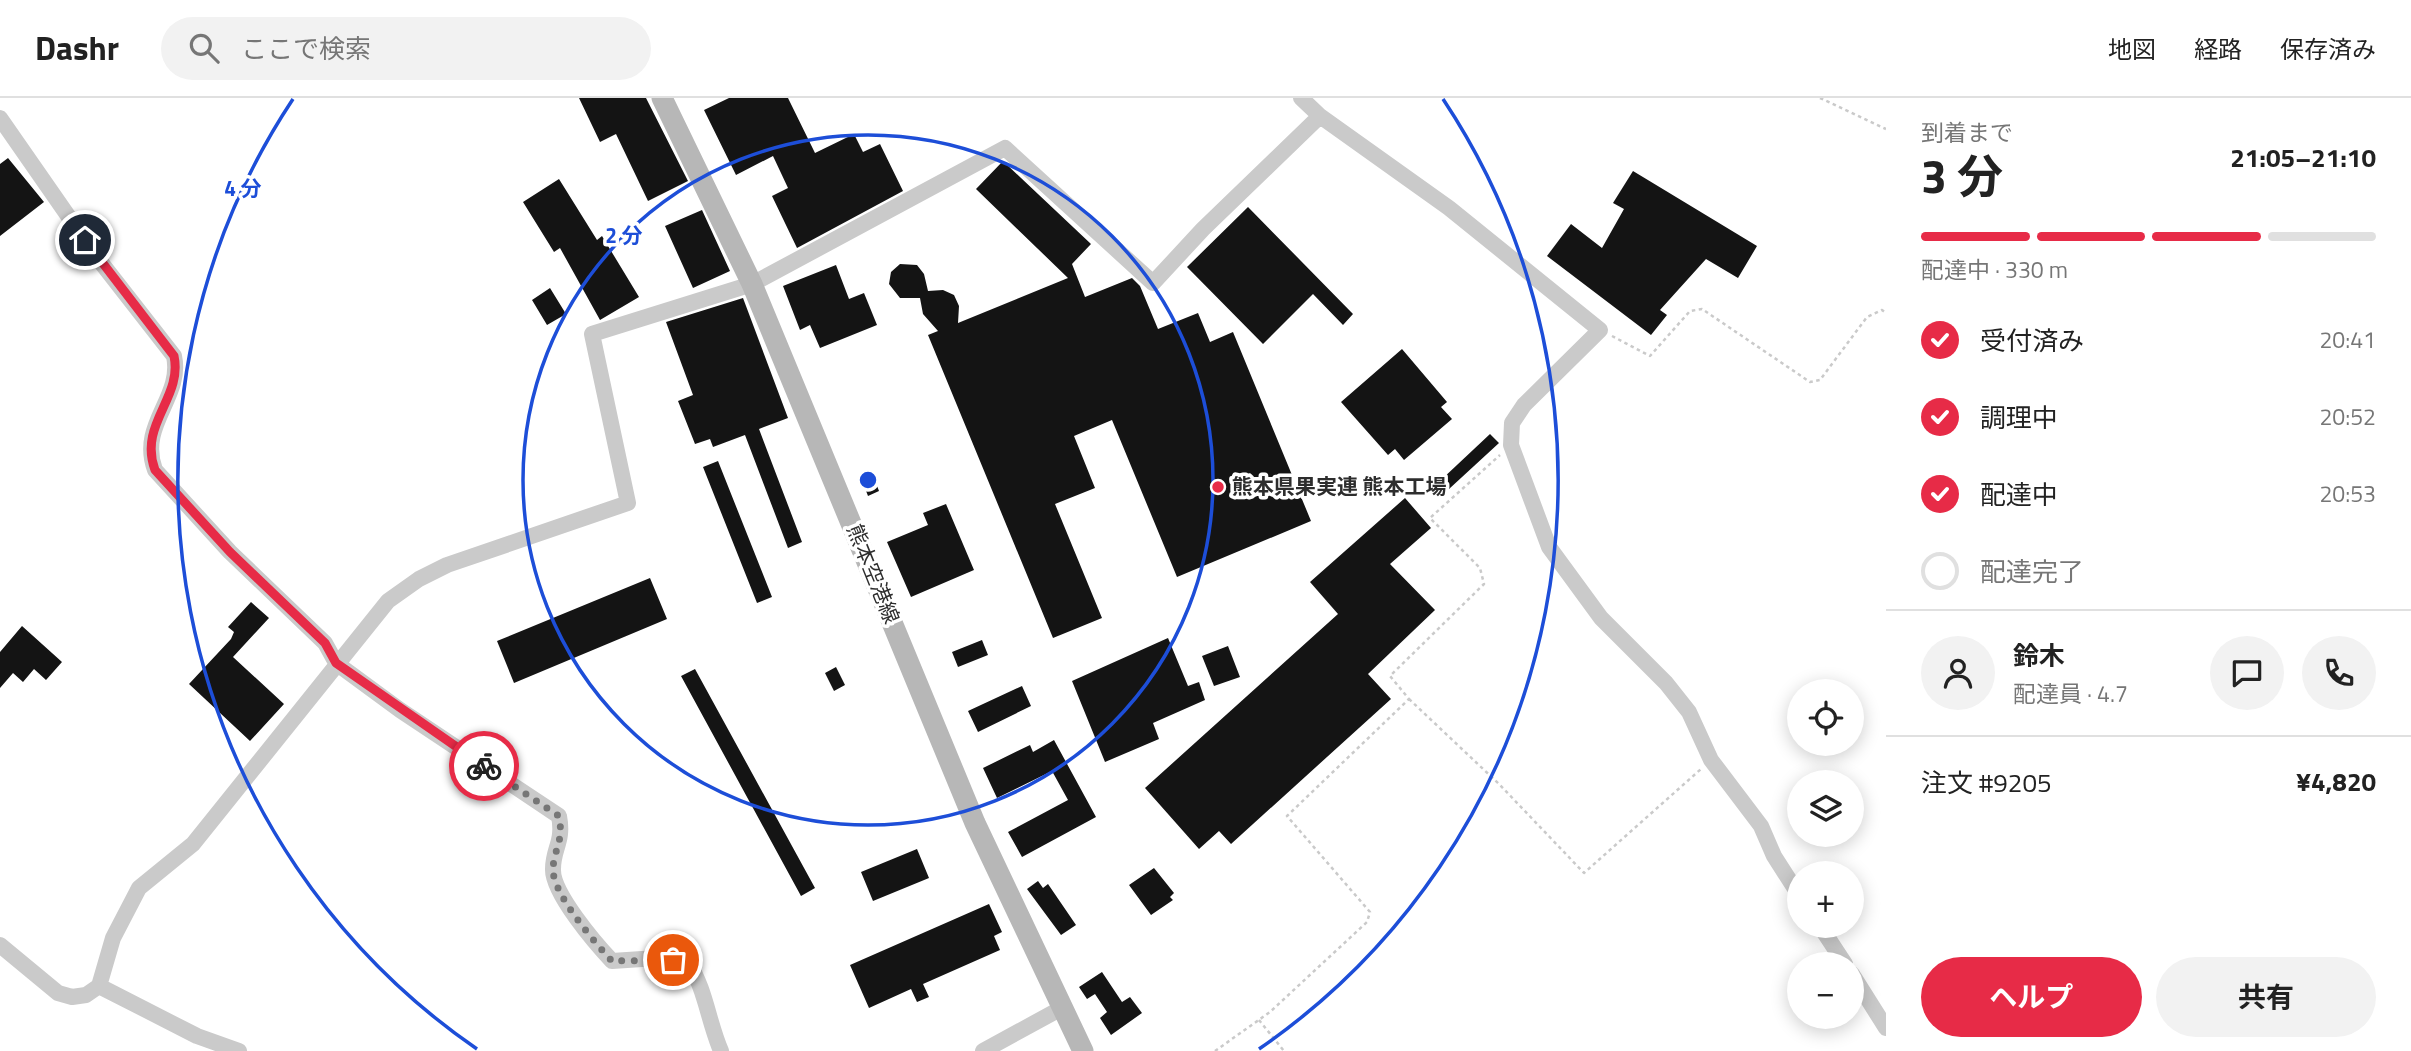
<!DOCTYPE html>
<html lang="ja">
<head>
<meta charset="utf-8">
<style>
	body { margin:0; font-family:"Titillium Web","Noto Sans JP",sans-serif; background:#f2f2f2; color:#222; height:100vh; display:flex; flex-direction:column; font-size:26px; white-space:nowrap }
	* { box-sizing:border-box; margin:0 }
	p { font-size:23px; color:#767676 }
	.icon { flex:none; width:38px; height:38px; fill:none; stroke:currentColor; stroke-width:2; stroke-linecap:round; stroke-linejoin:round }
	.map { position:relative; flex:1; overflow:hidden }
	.details { display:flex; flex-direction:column; background:#fff; width:525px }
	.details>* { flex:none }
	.controls { position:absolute; left:1787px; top:581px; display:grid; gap:14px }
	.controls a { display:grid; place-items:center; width:77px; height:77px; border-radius:50%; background:#fff; box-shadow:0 4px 18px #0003; font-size:35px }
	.pin { position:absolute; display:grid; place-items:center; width:60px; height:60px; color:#fff; margin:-30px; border:4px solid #fff; border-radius:50%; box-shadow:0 2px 7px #0007 }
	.courier { position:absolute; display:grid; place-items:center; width:70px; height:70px; margin:-35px; border:5px solid #e72b47; border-radius:50%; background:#fff; color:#222; box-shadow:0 2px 9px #0007 }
	.overview em { font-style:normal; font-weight:700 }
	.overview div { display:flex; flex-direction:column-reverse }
	.overview { display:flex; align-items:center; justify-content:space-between; height:119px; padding:0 35px }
	h1 { font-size:46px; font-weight:700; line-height:52px }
	.bar { display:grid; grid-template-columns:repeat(4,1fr); gap:10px 7px; align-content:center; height:84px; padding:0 35px }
	.bar i { height:9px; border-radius:5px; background:#e0e0e0 }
	.bar .current { background:#e72b47 }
	.bar p { grid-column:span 4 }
	.line { display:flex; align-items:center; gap:18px; padding:0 35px; border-top:2px solid #e0e0e0 }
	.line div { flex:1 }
	.round { display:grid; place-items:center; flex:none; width:74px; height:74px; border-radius:37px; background:#f2f2f2 }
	ol { padding:0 35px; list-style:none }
	li { display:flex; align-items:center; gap:21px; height:77px }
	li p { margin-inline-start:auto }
	li .icon { padding:7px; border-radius:50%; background:#e72b47; color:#fff; stroke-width:4 }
	li:last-child { color:#767676 }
	li i { width:38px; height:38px; border:4px solid #e0e0e0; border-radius:50% }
	.cta { display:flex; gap:14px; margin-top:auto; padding:14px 35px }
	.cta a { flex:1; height:80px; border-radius:42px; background:#e72b47; color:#fff; font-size:28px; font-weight:700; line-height:80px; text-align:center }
	.cta a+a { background:#f2f2f2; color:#222 }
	header { display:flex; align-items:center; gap:42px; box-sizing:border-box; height:98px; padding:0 35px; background:#fff; border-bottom:2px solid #e0e0e0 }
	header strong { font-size:33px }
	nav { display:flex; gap:38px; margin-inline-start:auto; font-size:24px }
	.search { width:490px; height:63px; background:#f2f2f2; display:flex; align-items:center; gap:18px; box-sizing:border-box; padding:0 24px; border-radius:38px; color:#767676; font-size:26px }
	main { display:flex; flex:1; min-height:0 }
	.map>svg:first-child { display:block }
	.building { fill:#141414 }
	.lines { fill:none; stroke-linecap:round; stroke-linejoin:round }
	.path { stroke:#cacaca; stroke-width:2.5; stroke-dasharray:3.5 3.5; stroke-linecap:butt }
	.minor { stroke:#cacaca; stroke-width:16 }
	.secondary { stroke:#b7b7b7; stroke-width:21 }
	.done { stroke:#767676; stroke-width:7; stroke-dasharray:0 12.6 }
	.route { stroke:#e72b47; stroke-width:9 }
	.ring { fill:none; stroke:#1d4ed8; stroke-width:3.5 }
	.poi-dot { fill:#e72b47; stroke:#fff; stroke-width:2.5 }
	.labels { text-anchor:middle; stroke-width:7; stroke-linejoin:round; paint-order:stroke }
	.poi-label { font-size:21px; font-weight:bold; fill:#2d2d2d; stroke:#fff; text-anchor:start }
	.street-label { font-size:21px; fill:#2d2d2d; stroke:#fff }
	.centre { fill:#1d4ed8; stroke:#fff; stroke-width:3.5 }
	.ring-label { font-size:21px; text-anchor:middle; font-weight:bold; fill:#1d4ed8; stroke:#fff; stroke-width:7; stroke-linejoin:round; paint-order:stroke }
</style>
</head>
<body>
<header>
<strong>Dashr</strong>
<div class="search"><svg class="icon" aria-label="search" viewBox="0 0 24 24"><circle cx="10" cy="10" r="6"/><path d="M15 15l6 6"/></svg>ここで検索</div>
<nav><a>地図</a><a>経路</a><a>保存済み</a></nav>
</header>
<main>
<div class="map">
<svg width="1886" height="953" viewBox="0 0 1886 953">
	<rect width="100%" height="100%" fill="#fff"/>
	<path class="building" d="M 579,0 L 646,0 L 688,83 L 648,103 L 616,36 L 600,44 Z
		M 729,0 L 788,0 L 815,55 L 854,36 L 863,54 L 880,46 L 903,93 L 797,150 L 772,98 L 788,90 L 773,58 L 736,77 L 704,12 Z
		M 8,60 L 44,104 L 0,138 L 0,66 Z
		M 1003,63 L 1091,146 L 1072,166 L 1085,199 L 1132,180 L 1140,188 L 1158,231 L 1198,215 L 1210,244 L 1233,234 L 1311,423 L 1177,479 L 1112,322 L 1074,338 L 1095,390 L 1055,406 L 1102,520 L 1053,540 L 928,237 L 938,233 L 923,216 L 920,200 L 900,200 L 889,186 L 891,174 L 900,166 L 917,167 L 924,176 L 928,193 L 943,192 L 954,197 L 959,208 L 958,225 L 1068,180 L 976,91 Z
		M 1633,73 L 1757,148 L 1738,180 L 1706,161 L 1660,212 L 1667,217 L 1651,237 L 1547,158 L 1571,126 L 1602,150 L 1624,111 L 1613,105 Z
		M 559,81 L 597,142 L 602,138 L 639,199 L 600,222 L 560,150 L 554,154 L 523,104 Z
		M 1248,109 L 1353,216 L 1343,227 L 1313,196 L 1263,246 L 1187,169 Z
		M 702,112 L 730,173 L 693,190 L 665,128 Z
		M 836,167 L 849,201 L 864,195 L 877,227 L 820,250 L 810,227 L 800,232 L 783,188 Z
		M 550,190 L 566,216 L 547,227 L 532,202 Z
		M 743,200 L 788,320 L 759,331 L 802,444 L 788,450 L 745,337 L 713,349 L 710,341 L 695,346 L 678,303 L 693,297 L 666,224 Z
		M 1402,251 L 1447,304 L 1441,309 L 1452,321 L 1404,362 L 1395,351 L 1388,357 L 1341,304 Z
		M 1490,336 L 1499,345 L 1449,391 L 1441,382 Z
		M 718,363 L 772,499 L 757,505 L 703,369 Z
		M 871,372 L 879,393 L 868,398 L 860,377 Z
		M 1405,400 L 1431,430 L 1390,466 L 1435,512 L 1368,576 L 1391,601 L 1231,746 L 1219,733 L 1199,751 L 1145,690 L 1338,516 L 1310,484 Z
		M 946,406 L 974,472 L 911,499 L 887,444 L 928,427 L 923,415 Z
		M 650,480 L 667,521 L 514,585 L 497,543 Z
		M 251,504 L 269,520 L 233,559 L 284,606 L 250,643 L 189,586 L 231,541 L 234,534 L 228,529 Z
		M 22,528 L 62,564 L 46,582 L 34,571 L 23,584 L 13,575 L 0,590 L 0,554 Z
		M 1168,540 L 1188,588 L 1199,584 L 1205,602 L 1153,625 L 1159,641 L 1105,664 L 1072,583 Z
		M 982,542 L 988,557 L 958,569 L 952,554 Z
		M 1228,548 L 1240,579 L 1214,588 L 1202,558 Z
		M 836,569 L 845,587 L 834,593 L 825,575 Z
		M 695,571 L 815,790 L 801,798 L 681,578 Z
		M 1022,588 L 1031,608 L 978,634 L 968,613 Z
		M 1054,642 L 1096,719 L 1022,759 L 1008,734 L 1068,702 L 1052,673 L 997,700 L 983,670 L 1030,647 L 1033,654 Z
		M 917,751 L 929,780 L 873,803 L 861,774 Z
		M 1154,770 L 1174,795 L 1170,799 L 1173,802 L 1151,817 L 1129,787 Z
		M 1038,783 L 1043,790 L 1048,786 L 1076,827 L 1061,837 L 1027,791 Z
		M 989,806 L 1002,834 L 994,838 L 1000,852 L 923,886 L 929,899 L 917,904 L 911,891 L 869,910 L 850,867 Z
		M 1102,874 L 1122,904 L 1130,899 L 1142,915 L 1111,937 L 1100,920 L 1107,914 L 1095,896 L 1087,901 L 1079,889 Z"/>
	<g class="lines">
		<path class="path" d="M 1820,0 L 1886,31
			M 1612,238 L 1650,258 L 1690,213 L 1702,211 L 1810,284 L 1820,282 L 1867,219 L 1882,212 L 1886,215
			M 1409,601 L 1499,686 L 1584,775 L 1701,671
			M 1259,922 L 1284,953
			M 1215,953 L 1270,914 L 1367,824 L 1370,814 L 1287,718 L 1409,601 L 1390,578 L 1484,486 L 1480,470 L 1430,420 L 1500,357"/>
		<path class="minor" d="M 1301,0 L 1320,18 L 1449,110 L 1600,232 L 1524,307 L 1512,325 L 1511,347 L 1549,449 L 1601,520 L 1666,585 L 1689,614 L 1711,662 L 1761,728 L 1774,758 L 1799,797
			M 0,20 L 96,158 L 174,258 C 183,300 138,326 155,372 L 230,454 L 325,545 L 336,565 L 400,612 L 559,718 C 564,744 553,750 553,771 C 552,795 596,846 612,863 L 657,860 L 688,864 C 706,892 708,923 721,953
			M 1820,828 L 1845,866
			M 0,847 L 58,895 L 72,899 L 86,897 L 99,888 L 113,840 L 139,790 L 193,746 L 388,503 L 419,481 L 447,467 L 628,405 L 592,236 L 752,186 L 1005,50 L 1153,185 L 1203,131 L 1320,18
			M 1852,876 L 1886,930
			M 99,888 L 197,938 L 239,953
			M 983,953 L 1060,911"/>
		<path class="secondary" d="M 662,0 L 752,186 L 975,725 L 1083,953"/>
	</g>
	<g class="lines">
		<path class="done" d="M 484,668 L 559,718 C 564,744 554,750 553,771 C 552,795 596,846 612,863 L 673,862"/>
		<path class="route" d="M 85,142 L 174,258 C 183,300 138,326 155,372 L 230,454 L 325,545 L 336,565 L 484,668"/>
	</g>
	<g class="ring">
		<circle cx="868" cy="382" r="345"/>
		<path d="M477 951A690 690 0 0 1 293 1M1443 1A690 690 0 0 1 1259 951"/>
	</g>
	<circle class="poi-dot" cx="1218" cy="389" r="7"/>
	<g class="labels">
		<g class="poi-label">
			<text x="1232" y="396">熊本県果実連 熊本工場</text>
		</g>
		<g class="street-label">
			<text transform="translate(873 476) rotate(68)" y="7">熊本空港線</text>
		</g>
	</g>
	<circle cx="868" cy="382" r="10" class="centre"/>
	<g class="ring-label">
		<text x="243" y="98">4 分</text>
		<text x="624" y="145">2 分</text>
	</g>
</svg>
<div class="controls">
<a><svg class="icon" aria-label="locate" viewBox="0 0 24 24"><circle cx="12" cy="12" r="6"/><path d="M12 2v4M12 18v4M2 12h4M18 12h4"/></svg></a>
<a><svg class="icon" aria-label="layers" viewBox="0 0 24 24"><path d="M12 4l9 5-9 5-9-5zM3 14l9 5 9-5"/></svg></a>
<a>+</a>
<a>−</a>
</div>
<div class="pin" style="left:673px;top:862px;background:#ea580c"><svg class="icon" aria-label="bag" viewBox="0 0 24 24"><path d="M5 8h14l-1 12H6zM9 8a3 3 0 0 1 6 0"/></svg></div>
<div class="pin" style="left:85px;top:142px;background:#1f2937"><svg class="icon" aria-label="home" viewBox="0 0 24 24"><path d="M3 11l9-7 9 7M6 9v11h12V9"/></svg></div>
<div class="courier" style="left:484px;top:668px"><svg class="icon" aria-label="bike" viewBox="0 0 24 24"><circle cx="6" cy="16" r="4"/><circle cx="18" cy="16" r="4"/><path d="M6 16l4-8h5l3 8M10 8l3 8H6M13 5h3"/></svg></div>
</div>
<section class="details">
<div class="overview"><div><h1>3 分</h1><p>到着まで</p></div><em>21:05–21:10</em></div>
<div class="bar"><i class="current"></i><i class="current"></i><i class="current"></i><i></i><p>配達中 · 330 m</p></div>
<ol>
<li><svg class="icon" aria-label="check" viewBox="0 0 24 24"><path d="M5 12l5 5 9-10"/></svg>受付済み<p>20:41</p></li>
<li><svg class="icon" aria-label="check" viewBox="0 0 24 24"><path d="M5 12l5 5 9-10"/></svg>調理中<p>20:52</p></li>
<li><svg class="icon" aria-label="check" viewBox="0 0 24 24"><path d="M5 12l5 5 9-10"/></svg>配達中<p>20:53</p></li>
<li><i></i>配達完了</li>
</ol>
<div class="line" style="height:126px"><a class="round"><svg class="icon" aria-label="person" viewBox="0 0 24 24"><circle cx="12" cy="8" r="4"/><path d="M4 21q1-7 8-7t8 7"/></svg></a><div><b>鈴木</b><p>配達員 · 4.7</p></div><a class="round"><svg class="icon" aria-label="chat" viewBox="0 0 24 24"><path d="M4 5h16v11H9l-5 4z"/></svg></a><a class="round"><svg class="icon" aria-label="phone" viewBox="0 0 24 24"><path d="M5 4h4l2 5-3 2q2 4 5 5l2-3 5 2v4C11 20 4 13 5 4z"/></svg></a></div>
<div class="line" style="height:91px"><div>注文 #9205</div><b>¥4,820</b></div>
<div class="cta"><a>ヘルプ</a><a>共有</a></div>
</section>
</main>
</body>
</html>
